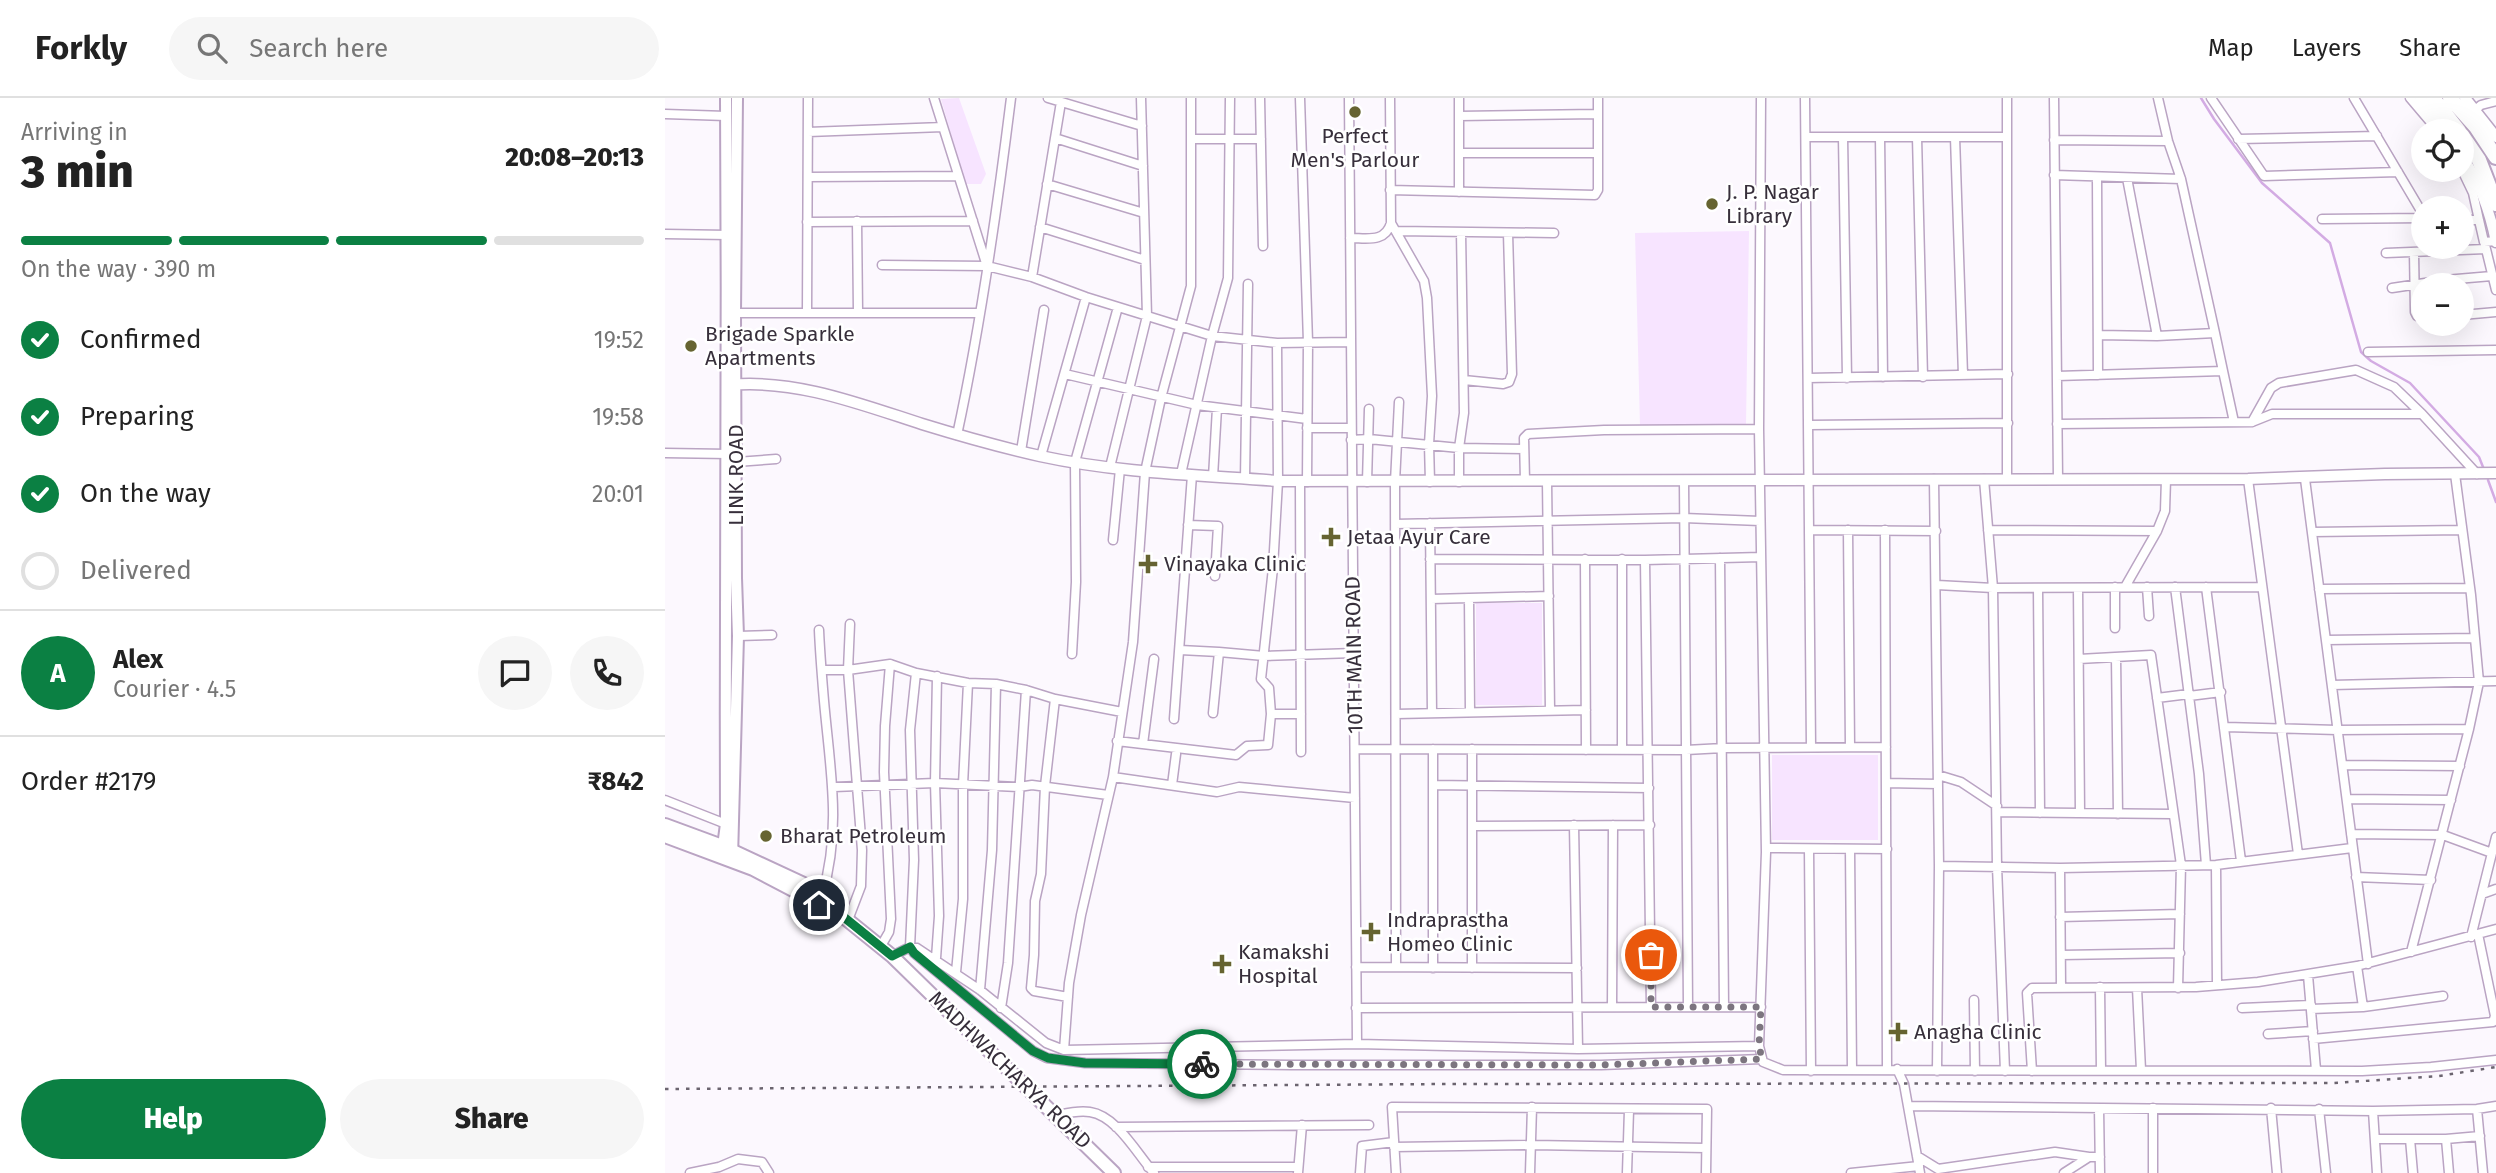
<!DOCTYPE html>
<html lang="en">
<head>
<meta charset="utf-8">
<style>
	body { margin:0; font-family:"Fira Sans",sans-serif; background:#f6f6f6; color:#222; height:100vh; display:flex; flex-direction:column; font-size:26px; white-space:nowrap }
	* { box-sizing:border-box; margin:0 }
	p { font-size:23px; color:#767676 }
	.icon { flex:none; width:38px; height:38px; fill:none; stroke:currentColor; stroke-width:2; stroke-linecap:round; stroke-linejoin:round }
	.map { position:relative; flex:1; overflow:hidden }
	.side { display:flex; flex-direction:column; background:#fff; width:665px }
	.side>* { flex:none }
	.buttons { position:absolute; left:1746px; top:21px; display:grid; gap:14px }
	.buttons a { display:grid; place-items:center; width:63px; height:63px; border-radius:50%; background:#fff; box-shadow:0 7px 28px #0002; font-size:35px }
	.pin { position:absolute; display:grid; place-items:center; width:60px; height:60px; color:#fff; margin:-30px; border:4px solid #fff; border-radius:50%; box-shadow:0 2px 7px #0007 }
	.courier { position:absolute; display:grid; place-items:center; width:70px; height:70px; margin:-35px; border:5px solid #0b8043; border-radius:50%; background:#fff; color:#222; box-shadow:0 2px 9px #0007 }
	.head em { font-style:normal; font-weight:800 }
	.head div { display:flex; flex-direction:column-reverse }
	.head { display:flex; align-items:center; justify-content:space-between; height:119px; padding:0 21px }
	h1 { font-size:46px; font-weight:800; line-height:52px }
	.bar { display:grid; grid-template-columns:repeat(4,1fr); gap:10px 7px; align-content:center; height:84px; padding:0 21px }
	.bar i { height:9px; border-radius:5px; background:#e0e0e0 }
	.bar .current { background:#0b8043 }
	.bar p { grid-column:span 4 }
	.line { display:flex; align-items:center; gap:18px; padding:0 21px; border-top:2px solid #e0e0e0 }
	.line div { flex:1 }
	.round { display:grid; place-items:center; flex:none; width:74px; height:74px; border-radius:37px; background:#f6f6f6 }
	ol { padding:0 21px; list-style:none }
	li { display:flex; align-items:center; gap:21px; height:77px }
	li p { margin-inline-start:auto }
	li .icon { padding:7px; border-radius:50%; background:#0b8043; color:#fff; stroke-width:4 }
	li:last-child { color:#767676 }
	li i { width:38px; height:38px; border:4px solid #e0e0e0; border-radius:50% }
	.primary-button { display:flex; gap:14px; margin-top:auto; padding:14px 21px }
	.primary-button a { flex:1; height:80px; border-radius:42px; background:#0b8043; color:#fff; font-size:28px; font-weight:800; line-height:80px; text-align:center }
	.primary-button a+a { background:#f6f6f6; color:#222 }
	header { display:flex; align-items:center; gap:42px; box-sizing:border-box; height:98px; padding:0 35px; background:#fff; border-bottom:2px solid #e0e0e0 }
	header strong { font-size:33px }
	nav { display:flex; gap:38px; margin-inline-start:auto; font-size:24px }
	.search { width:490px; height:63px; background:#f6f6f6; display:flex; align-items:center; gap:18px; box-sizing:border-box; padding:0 24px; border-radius:38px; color:#767676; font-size:26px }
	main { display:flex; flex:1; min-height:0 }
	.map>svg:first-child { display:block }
	.green { fill:#f7e4ff }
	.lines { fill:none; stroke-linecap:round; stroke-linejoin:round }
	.stream { stroke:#d3abe3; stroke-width:2.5 }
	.minor-casing { stroke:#baa4c3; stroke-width:11 }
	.tertiary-casing { stroke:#baa4c3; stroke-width:13 }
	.secondary-casing { stroke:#baa4c3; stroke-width:14 }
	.primary-casing { stroke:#baa4c3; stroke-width:16 }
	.trunk-casing { stroke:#baa4c3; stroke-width:18 }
	.minor { stroke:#fff; stroke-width:8 }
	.tertiary { stroke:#fff; stroke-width:10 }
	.secondary { stroke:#fff; stroke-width:10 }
	.primary { stroke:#fff; stroke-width:12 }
	.trunk { stroke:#fff; stroke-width:14 }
	.rail { stroke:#6b646f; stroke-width:2.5; stroke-dasharray:3.5 7; stroke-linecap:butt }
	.done { stroke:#7c757f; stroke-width:7; stroke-dasharray:0 12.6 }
	.route { stroke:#0b8043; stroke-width:9 }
	.poi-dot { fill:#666431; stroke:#fff; stroke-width:2.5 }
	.labels { text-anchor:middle; stroke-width:5; stroke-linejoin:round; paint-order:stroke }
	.poi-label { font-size:21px; fill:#372f3b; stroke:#fff; text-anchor:start }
	.street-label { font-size:21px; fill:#372f3b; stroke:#fff }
</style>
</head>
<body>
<header>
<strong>Forkly</strong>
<div class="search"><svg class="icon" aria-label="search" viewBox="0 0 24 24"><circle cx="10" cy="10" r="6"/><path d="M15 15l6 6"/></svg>Search here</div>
<nav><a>Map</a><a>Layers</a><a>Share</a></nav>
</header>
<main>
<section class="side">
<div class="head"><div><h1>3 min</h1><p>Arriving in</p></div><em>20:08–20:13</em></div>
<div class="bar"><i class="current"></i><i class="current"></i><i class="current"></i><i></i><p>On the way · 390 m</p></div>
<ol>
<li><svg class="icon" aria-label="check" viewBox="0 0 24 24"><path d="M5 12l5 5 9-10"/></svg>Confirmed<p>19:52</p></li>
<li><svg class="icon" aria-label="check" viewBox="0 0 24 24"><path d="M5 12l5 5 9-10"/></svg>Preparing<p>19:58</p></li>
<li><svg class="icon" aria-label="check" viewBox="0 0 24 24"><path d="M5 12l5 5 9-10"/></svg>On the way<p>20:01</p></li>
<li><i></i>Delivered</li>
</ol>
<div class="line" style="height:126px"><b class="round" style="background:#0b8043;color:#fff">A</b><div><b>Alex</b><p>Courier · 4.5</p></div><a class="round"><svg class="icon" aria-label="chat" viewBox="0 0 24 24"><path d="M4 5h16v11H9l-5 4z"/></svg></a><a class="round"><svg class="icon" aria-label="phone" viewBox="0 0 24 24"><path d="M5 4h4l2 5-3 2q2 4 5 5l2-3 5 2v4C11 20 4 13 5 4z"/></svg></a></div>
<div class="line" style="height:91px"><div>Order #2179</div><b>₹842</b></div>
<div class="primary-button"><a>Help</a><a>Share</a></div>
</section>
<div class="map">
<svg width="1831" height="1075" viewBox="0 0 1831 1075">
	<rect width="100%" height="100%" fill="#fcf8fe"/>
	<path class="green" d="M 294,0 L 321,76 L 316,86 L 300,86 L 276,1 Z
		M 1084,133 L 1081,326 L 975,328 L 970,135 Z
		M 811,505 L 877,505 L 877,607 L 811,607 Z
		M 1107,657 L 1213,657 L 1213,742 L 1107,742 Z"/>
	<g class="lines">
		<path class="stream" d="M 1536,0 L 1549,21 L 1597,85 L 1665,145 L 1696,254 L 1706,263 L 1745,285 L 1814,359 L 1818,369
			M 1823,382 L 1831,404"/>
		<defs>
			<path id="minor" d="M 269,0 L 321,165
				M 383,0 L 477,28
				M 595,0 L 598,148
				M 635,0 L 643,244 L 642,384
				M 684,0 L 692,946
				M 725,0 L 726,125 L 759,183 L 762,200 L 767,298 L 764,346 L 765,384
				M 794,0 L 794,94
				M 1096,0 L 1094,331 L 1101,754 L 1094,948 L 1098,964 L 1118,972 L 1697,973 L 1766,969 L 1831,962
				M 1140,0 L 1146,649
				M 1342,0 L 1342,381
				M 1389,0 L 1393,381
				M 1493,0 L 1503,43 L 1516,81 L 1550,235
				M 1546,0 L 1599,78 L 1733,74
				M 1689,0 L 1759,118
				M 1745,0 L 1773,33
				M 1810,12 L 1816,7 L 1831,3
				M 0,16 L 61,18
				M 794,18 L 933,16
				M 143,34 L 278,29
				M 1141,39 L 1342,39
				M 1178,39 L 1182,280
				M 1215,39 L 1218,279
				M 1252,39 L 1258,279
				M 1290,39 L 1298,277
				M 390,40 L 478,68
				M 526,41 L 596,41
				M 1573,41 L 1712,38
				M 1389,42 L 1503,43
				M 794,55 L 933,55
				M 1797,72 L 1808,95 L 1814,122
				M 1389,77 L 1516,81
				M 143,79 L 293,78
				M 1432,79 L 1433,277
				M 1462,80 L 1492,238
				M 382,86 L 479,115
				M 725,92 L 930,97 L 933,92 L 933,0
				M 1657,121 L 1759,120
				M 1797,122 L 1814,122 L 1819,144 L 1831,143
				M 192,123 L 193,213
				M 142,124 L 308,123
				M 375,129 L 480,162
				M 732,133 L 889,135
				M 0,136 L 64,137
				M 685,140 C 702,140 720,145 726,125
				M 1820,147 L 1831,192
				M 1749,154 L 1750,214 L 1752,218 L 1759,221
				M 1721,155 L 1821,151
				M 217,167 L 322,168 L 367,179 L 421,199 L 547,238 L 612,245 L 685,244
				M 367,179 L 396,4
				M 1727,190 L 1780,182 L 1827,178
				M 70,215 L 314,215
				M 142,215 L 143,0
				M 1797,217 L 1831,214
				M 1433,237 L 1492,238 L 1550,235 L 1558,273
				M 1703,254 L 1831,252
				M 400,276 L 532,307 L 642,321
				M 1392,278 L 1558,273 L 1569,324
				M 1143,280 L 1343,276
				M 799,282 L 838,286 L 844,284 L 847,276 L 843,135
				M 1587,324 L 1606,290 L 1614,285 L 1691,272 L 1729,289 L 1757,316
				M 1392,326 L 1587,324 L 1607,316 L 1757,316 L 1812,376
				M 1144,327 L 1343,325
				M 642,330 L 686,330
				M 292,337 C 316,226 332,113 346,0
				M 686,342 L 704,341 L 794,350 L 859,351
				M 356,353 L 379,212
				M 0,355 L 64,356
				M 376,358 L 421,199
				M 71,364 L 111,361
				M 445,369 L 482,218 L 476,0
				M 516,376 L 547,238 L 563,180 L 565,0
				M 548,379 L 552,310
				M 580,381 L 583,186
				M 1269,381 L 1274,768 L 1272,973
				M 1319,381 L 1328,490 L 1332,768 L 1340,973
				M 1583,381 L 1633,756
				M 1640,381 L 1703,866
				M 860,383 L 859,340 L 863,336 L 939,332 L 1094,331
				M 882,383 L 885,612
				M 1019,383 L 1023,909
				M 635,384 L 636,654
				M 702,384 L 704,311
				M 794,384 L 794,350 L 799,315 L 796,134
				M 765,425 L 767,615
				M 730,426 L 1019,420 L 1095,423
				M 523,427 L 553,428 L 550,478
				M 1144,432 L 1271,433
				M 1183,432 L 1185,649
				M 1220,432 L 1222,972
				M 1323,432 L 1492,433
				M 1647,434 L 1797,432
				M 448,442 L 455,371
				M 1055,460 L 1059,909
				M 765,461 L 980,462 L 1096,459
				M 920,461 L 921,652
				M 957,461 L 957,652
				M 980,462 L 986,909
				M 1272,487 L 1328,490 L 1597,489
				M 1450,489 L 1450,530
				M 1460,489 L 1492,433 L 1500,413 L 1501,381
				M 1482,489 L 1484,518
				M 1510,489 L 1534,676 L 1541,767
				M 1541,489 L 1576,763
				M 1373,490 L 1375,715
				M 1413,490 L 1415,715
				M 1654,491 L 1805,490
				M 804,500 L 805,614
				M 766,501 L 884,498
				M 154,532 C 155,556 157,579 159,603 C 165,671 177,730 157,798
				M 73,538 L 107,537
				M 1661,542 L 1810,540
				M 515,552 L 554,554
				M 407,556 L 411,484 L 410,364 L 453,209
				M 1451,559 L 1453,716
				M 1414,561 L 1486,557 L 1516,767 L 1513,890
				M 157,572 L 183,572 L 225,566 L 251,575 L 303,585 L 331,586 L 361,592 L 390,601 L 380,688 L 376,776 L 370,803 L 369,857 L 366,890 L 369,893 L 403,899
				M 251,575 L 245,632 L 249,762 L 245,849 L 249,855 L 368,953 L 382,960 L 420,965 L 627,967 L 936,967 L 1097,961
				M 1667,587 L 1831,583
				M 1524,598 L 1556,594
				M 1492,600 L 1524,596
				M 390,601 L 457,614
				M 548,615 L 554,554 L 599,558 L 689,555
				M 606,616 L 636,616
				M 731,616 L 921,612
				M 509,621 L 527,377
				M 1561,629 L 1672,632 L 1804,631
				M 452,643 L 571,657 L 582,648 L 603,647 L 606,616 L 604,590 L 596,581 L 608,470 L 613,383 L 612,245
				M 478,646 L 489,561
				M 690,651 L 1021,652 L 1058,650 L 1221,649
				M 807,651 L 807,870
				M 1678,667 L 1795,668
				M 1273,677 L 1296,684 L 1332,708
				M 448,679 L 552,694 L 574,689 L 690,700
				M 1221,685 L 1273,686
				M 507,687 L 511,656
				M 768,687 L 984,690
				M 169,689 L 270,685 L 354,689 L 367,687 L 443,697
				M 1682,701 L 1786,702
				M 0,702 L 61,726
				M 1332,714 L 1507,716
				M 909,727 L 913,951
				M 807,728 L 985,727
				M 1686,736 L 1778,737 L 1827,755
				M 1101,750 L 1222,751
				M 1144,751 L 1146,973
				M 1185,751 L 1187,972
				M 1551,767 L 1552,887
				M 1274,768 L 1395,770 L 1551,767 L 1687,750
				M 1395,770 L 1396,889
				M 1691,779 L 1766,782
				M 1817,796 L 1831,791
				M 1395,819 L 1515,816
				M 183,822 L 196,788 L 197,752 L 183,572 L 185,526
				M 1806,839 L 1831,739
				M 216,848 L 224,834 L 226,821 L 219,674 L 220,628 L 225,566
				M 1746,854 L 1804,631 L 1814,584 L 1806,497 L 1790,376
				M 1396,857 L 1515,855
				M 227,858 L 245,849 L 252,850 L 315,892 L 381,945 L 399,952 L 692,946 L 913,951 L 1094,948
				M 271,860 L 274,818 L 270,685 L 272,578
				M 1692,868 L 1698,909
				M 691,869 L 912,870
				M 731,869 L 730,384 L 734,304
				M 768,870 L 768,651
				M 291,874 L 298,801 L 298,687 L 303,585
				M 1643,877 L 1651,972
				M 1435,889 L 1436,972
				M 1472,890 L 1476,972
				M 315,892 L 327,752 L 331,586
				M 1309,902 L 1310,973
				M 947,909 L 948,727
				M 336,910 L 343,865 L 361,592
				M 691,910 L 1096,909
				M 1577,910 L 1646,907
				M 1646,911 L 1698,909 L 1778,898
				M 1603,936 L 1648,933
				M 1648,941 L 1828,924 L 1830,918 L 1813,836
				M 399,952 L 404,885 L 416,817 L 448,679 L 468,544 L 480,374 L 496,300 L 526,188 L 526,0
				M 1232,971 L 1239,986 L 1255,1075
				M 1367,973 L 1362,895 L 1367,890 L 1531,889 L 1593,884 L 1692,868 L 1831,831
				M 1243,1008 L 1708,1013 L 1812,1011 L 1831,1008
				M 1434,1010 L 1435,1075
				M 1488,1010 L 1488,1075
				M 1606,1010 L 1612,1075
				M 1654,1011 L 1661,1075
				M 1812,1011 L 1818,1075
				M 1708,1013 L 1712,1075
				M 392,1017 C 402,1015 414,1012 425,1014 C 452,1018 472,1056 489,1075
				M 451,1029 L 704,1027
				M 1710,1041 L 1781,1041 L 1815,1038
				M 1745,1041 L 1748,1075
				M 1781,1041 L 1784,1075
				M 729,1049 L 868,1047 L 1041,1050
				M 1252,1058 L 1273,1071 L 1390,1054 L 1424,1059
				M 483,1069 L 633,1069
				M 25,1075 L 54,1069 L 73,1061 L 97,1064 L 104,1075
				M 633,1075 L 637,1027
				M 695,1075 L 697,1048 L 729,1044
				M 731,1075 L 727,1009 L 1042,1011 L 1041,1075
				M 865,1075 L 867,1009
				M 962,1075 L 964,1012
				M 1186,1075 L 1254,1068
				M 1399,1075 L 1424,1059 L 1435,1059"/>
			<path id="tertiary" d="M 1755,0 L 1781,33
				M 1800,0 L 1831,39
				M 1797,58 C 1814,83 1825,114 1831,144
				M 65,287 C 131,281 195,306 257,326 C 296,338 335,349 375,358 C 453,375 533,377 613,383 L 1583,381 L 1720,376 L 1831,375"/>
			<path id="secondary" d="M 57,756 L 61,726 C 60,484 63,242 61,0
				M 67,760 L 73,538 L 71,480 L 70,215 L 72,0"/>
			<path id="primary" d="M 0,727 L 57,748 L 143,788 L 168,806 L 175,816 L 227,858 L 449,1075
				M 0,738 L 88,771 L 172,815"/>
			<path id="trunk" d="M 1768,0 L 1794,33
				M 1785,0 L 1811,29 L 1831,59
				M 1797,37 L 1814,62 L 1831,106"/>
		</defs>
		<use href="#minor" class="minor-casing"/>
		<use href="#tertiary" class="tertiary-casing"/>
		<use href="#secondary" class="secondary-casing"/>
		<use href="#primary" class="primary-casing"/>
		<use href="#trunk" class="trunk-casing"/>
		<use href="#minor" class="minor"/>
		<use href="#tertiary" class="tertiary"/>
		<use href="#secondary" class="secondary"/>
		<use href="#primary" class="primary"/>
		<use href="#trunk" class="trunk"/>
		<path class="rail" d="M 0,991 L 783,986 L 1669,985 L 1774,978 L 1831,969"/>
	</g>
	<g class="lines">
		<path class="done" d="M 537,966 L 936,967 L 1097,961 L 1094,948 L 1096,909 L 986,909 L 986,857"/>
		<path class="route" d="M 154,807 L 167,815 L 175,816 L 227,858 L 245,849 L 249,855 L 368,953 L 383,960 L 420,965 L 537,966"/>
	</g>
	<g class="poi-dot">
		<circle cx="690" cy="14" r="7"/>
		<circle cx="1047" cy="106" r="7"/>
		<circle cx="26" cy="248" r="7"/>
		<path d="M662.5 428.5h7v7h7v7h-7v7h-7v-7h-7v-7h7z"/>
		<path d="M479.5 455.5h7v7h7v7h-7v7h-7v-7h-7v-7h7z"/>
		<circle cx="101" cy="738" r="7"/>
		<path d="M702.5 823.5h7v7h7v7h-7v7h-7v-7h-7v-7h7z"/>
		<path d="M553.5 855.5h7v7h7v7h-7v7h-7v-7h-7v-7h7z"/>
		<path d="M1229.5 923.5h7v7h7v7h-7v7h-7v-7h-7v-7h7z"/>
	</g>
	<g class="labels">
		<g class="poi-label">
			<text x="690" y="45" text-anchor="middle">Perfect<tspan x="690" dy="24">Men's Parlour</tspan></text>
			<text x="1061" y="101">J. P. Nagar<tspan x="1061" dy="24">Library</tspan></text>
			<text x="40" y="243">Brigade Sparkle<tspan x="40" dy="24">Apartments</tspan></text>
			<text x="682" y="446">Jetaa Ayur Care</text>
			<text x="499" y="473">Vinayaka Clinic</text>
			<text x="115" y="745">Bharat Petroleum</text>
			<text x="722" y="829">Indraprastha<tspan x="722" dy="24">Homeo Clinic</tspan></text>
			<text x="573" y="861">Kamakshi<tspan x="573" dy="24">Hospital</tspan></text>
			<text x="1249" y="941">Anagha Clinic</text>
		</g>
		<g class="street-label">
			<text transform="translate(71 377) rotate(-90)" y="7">LINK ROAD</text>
			<text transform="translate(689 557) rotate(-91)" y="7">10TH MAIN ROAD</text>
			<text transform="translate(345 972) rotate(44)" y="7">MADHWACHARYA ROAD</text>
		</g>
	</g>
</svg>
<div class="buttons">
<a><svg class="icon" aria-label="locate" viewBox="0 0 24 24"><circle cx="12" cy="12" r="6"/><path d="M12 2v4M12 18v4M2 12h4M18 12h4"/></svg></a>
<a>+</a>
<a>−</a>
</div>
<div class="pin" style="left:986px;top:857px;background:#ea580c"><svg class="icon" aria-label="bag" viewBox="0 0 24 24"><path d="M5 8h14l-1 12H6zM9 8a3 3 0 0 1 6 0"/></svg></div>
<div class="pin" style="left:154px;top:807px;background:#1f2937"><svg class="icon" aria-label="home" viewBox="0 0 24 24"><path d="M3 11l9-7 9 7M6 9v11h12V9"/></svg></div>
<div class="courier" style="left:537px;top:966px"><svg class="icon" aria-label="bike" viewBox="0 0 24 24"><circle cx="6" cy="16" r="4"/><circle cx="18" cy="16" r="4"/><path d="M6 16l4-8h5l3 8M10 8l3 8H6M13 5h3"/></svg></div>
</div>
</main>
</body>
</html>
